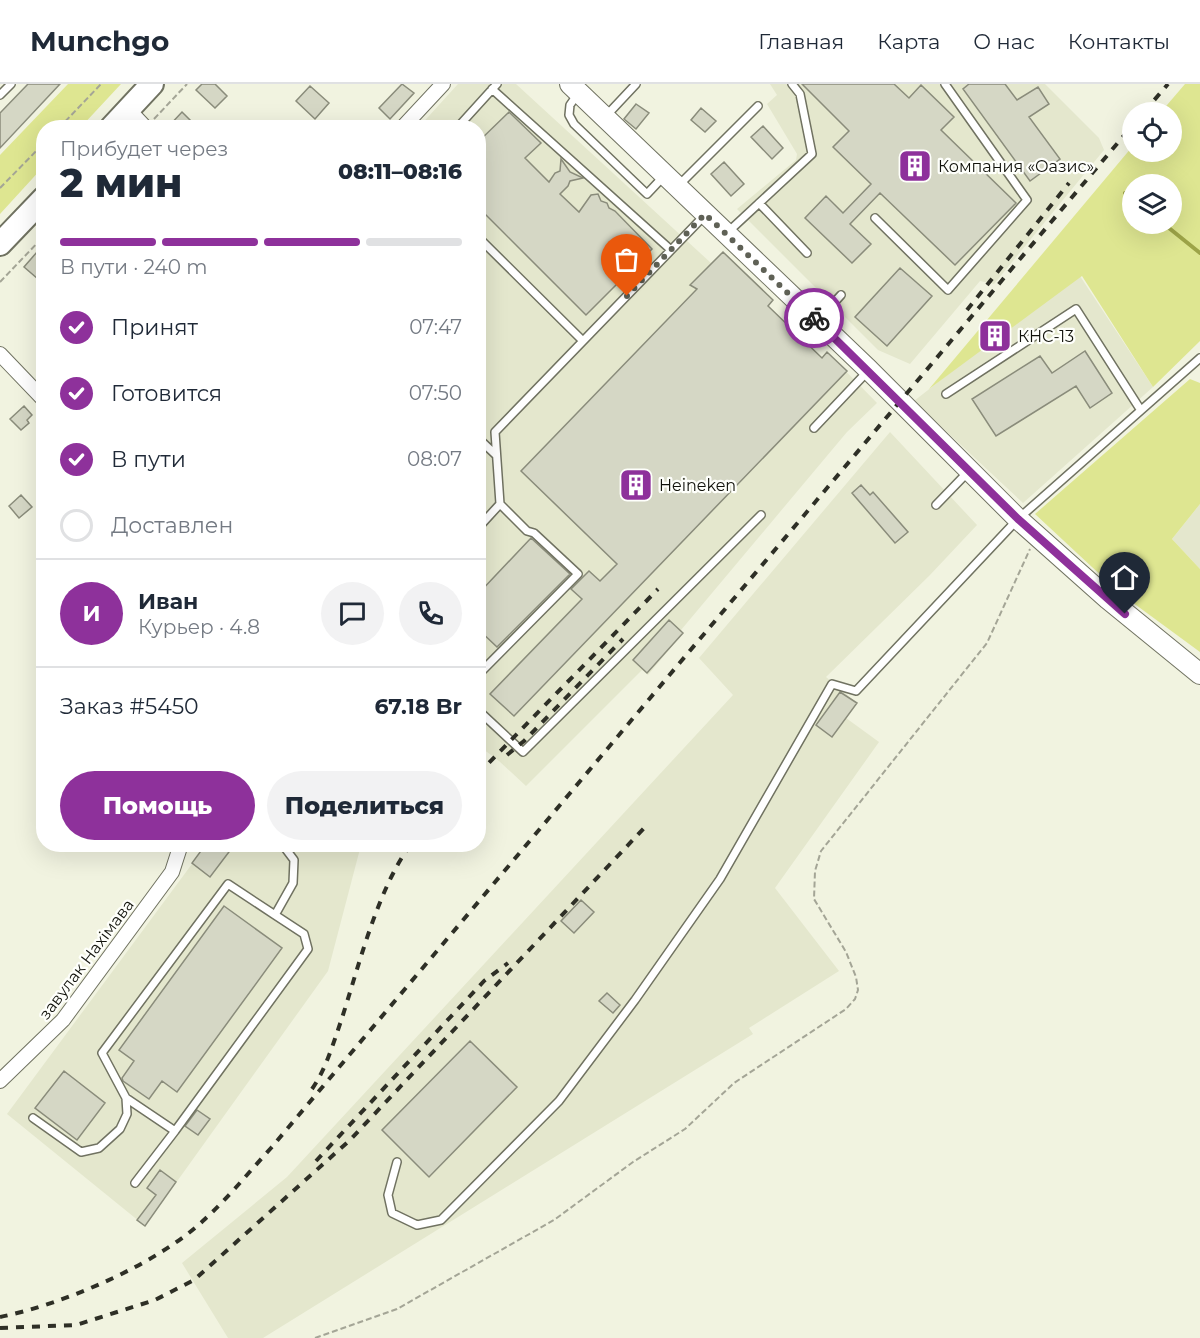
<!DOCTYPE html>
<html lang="ru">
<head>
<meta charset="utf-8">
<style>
	body { margin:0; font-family:Montserrat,sans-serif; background:#f2f2f3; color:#1f2937; height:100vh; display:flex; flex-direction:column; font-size:22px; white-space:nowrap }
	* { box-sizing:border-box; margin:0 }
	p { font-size:20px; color:#747a83 }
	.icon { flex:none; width:33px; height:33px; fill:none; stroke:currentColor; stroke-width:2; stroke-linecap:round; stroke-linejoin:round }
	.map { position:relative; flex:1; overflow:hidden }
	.details { position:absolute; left:36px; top:36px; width:450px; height:732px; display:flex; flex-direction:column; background:#fff; border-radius:24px; box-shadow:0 6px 24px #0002 }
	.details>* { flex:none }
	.controls { position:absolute; left:1122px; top:18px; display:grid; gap:12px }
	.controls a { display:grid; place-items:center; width:60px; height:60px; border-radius:50%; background:#fff; box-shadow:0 6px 24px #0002; font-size:30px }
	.pin { position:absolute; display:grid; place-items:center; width:51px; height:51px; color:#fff; margin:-62px -26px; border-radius:50% 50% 50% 0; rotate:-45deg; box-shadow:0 0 6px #0007 }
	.pin .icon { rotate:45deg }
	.courier { position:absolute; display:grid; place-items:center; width:60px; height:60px; margin:-30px; border:4px solid #8e319b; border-radius:50%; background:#fff; color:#222; box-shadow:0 2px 8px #0007 }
	.head em { font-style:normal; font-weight:800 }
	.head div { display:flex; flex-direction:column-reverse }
	.head { display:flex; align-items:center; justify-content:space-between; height:102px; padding:0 24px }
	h1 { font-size:39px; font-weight:800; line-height:45px }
	.bar { display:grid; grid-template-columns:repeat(4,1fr); gap:9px 6px; align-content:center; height:72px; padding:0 24px }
	.bar i { height:8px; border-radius:4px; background:#e0e1e3 }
	.bar .active { background:#8e319b }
	.bar p { grid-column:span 4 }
	.line { display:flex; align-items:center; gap:15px; padding:0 24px; border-top:2px solid #e0e1e3 }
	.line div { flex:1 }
	.round { display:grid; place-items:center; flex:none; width:63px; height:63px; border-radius:32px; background:#f2f2f3 }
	ol { padding:0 24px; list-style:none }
	li { display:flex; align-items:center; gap:18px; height:66px }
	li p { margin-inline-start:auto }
	li .icon { padding:6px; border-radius:50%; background:#8e319b; color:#fff; stroke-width:4 }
	li:last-child { color:#747a83 }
	li i { width:33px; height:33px; border:3px solid #e0e1e3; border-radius:50% }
	.action { display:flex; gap:12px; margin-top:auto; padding:12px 24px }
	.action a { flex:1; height:69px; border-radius:36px; background:#8e319b; color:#fff; font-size:24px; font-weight:800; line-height:69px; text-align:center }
	.action a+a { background:#f2f2f3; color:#1f2937 }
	header { display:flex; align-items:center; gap:36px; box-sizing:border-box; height:84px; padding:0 30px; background:#fff; border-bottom:2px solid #e0e1e3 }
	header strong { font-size:28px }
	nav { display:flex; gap:33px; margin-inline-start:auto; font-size:21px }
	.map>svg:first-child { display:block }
	.built { fill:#e4e7cd }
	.green { fill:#dee691; fill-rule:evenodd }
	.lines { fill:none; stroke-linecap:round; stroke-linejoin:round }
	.stream { stroke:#9da448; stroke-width:4 }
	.building { fill:#d5d7c5; stroke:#8a8c7b; stroke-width:1.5 }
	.lane-casing { stroke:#707261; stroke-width:10 }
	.street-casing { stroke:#707261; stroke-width:16 }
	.secondary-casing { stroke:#707261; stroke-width:22 }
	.primary-casing { stroke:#707261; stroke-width:26 }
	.path { stroke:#a4a596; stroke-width:2; stroke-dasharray:6 3; stroke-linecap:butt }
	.lane { stroke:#fff; stroke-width:7 }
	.street { stroke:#fff; stroke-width:14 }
	.secondary { stroke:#fff; stroke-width:20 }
	.primary { stroke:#fff; stroke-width:22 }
	.rail { stroke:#2e2f26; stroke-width:4; stroke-dasharray:8 8; stroke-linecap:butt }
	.done { stroke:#5f6156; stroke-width:6; stroke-dasharray:0 10.8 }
	.route { stroke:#8e319b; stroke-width:8 }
	.labels { text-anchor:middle; stroke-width:4.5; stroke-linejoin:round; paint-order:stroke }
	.poi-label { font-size:16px; fill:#11120b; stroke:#fefffb; text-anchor:start }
	.street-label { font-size:16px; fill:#11120b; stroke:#fefffb }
</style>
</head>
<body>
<header>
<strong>Munchgo</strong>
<nav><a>Главная</a><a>Карта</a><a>О нас</a><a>Контакты</a></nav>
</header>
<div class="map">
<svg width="1200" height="1254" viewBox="0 0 1200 1254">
	<rect width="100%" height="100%" fill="#f1f3e0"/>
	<path class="built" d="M 458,0 L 516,0 L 711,179 L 723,168 L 773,216 L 768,222 L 821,274 L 827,268 L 877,319 L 847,348 L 681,546 L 683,549 L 648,591 L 642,586 L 526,702 L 499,677 L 479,662 L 478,44 L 418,44 Z
		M 770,0 L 1045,0 L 1099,54 L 1104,66 L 994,200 L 980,197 L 910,280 L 878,266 L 737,125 L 796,76 L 797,70 L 767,20 L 777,11 Z
		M 1078,189 L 1153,303 L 1023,419 L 914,317 Z
		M 890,348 L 977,441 L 930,491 L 826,593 L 857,619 L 846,634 L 879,658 L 775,804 L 839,887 L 749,944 L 753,950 L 263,1254 L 228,1254 L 182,1179 L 287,1093 L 733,611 L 699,574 Z
		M 1200,420 L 1200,485 L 1172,455 Z
		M 206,761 L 361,761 L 328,887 L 145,1142 L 7,1030 Z"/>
	<path class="green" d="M 68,0 L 121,0 L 81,43 L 44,44 L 43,83 L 0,130 L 0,71 Z
		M 1185,0 L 1200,0 L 1200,257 L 1153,303 L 1082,192 L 929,305 L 1132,63 L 1132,68 L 1172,68 L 1172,28 L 1161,28 ZM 1172,100 L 1172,140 L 1132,140 L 1132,100 Z
		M 1190,295 L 1200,299 L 1200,420 L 1172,455 L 1200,485 L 1200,568 L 1121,510 L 1035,430 Z"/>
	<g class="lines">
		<path class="stream" d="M 1125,109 L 1132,114
			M 1164,140 L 1200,169"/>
	</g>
	<path class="building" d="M 28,0 L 60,0 L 0,64 L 0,29 Z
		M 202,0 L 215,0 L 227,12 L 215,24 L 196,6 Z
		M 402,0 L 414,9 L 390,35 L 379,24 Z
		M 802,0 L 894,0 L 909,14 L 921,1 L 954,33 L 941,46 L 1016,119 L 955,181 L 880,109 L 850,140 L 871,160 L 852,179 L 805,134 L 826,112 L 843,129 L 871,100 L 833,63 L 849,47 Z
		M 969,0 L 1005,0 L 1017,16 L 1038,3 L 1049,20 L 1029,33 L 1060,75 L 1030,97 L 963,5 Z
		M 310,2 L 329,19 L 315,35 L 296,17 Z
		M 636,20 L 649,29 L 636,45 L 624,35 Z
		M 701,24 L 716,37 L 705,48 L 691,36 Z
		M 182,28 L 198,44 L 167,44 Z
		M 509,28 L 541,59 L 525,74 L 549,98 L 555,89 L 560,87 L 561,75 L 570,88 L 583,94 L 570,97 L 568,102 L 560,110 L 579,128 L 591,111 L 598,110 L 601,117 L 607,119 L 609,124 L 615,127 L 652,165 L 586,231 L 478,123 L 478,58 Z
		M 763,42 L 783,64 L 772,75 L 751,53 Z
		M 724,78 L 744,100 L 731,112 L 711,90 Z
		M 37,168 L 44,174 L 44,189 L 38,195 L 24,183 Z
		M 723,168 L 773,216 L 768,222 L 822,274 L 827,268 L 847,287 L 514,632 L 490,610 L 582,515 L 571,505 L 589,487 L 600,497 L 617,480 L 521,387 L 697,205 L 690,201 Z
		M 900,184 L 932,212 L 887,262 L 855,233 Z
		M 1085,267 L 1112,309 L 1090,324 L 1076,302 L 996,352 L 972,315 L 1040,272 L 1052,289 Z
		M 24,322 L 32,331 L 27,336 L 29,339 L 21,346 L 10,335 Z
		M 861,401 L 870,411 L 873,408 L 908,448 L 895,459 L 852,409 Z
		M 21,411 L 32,423 L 19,434 L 9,422 Z
		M 531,454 L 570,490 L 497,563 L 478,545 L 478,510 Z
		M 669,536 L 683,549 L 647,589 L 633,576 Z
		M 840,608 L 857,619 L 832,653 L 816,641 Z
		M 206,760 L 235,760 L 210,793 L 192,779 Z
		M 581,816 L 594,828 L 574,849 L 561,837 Z
		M 224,822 L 282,864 L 177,1008 L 162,997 L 149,1015 L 123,997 L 122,994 L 134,977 L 119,966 Z
		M 607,909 L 620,921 L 613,929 L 599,917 Z
		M 470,957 L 517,1003 L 429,1093 L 382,1046 Z
		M 64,987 L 105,1019 L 77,1056 L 35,1024 Z
		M 197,1026 L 210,1035 L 198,1051 L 185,1042 Z
		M 160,1086 L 176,1098 L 145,1142 L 137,1136 L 156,1111 L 147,1104 Z"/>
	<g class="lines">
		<defs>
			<path id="lane" d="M 492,5 L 671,166
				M 0,11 L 11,0
				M 577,11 L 570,21 L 569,31 L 574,40 L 647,110 L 663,93
				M 606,32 L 636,0
				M 457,44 L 497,0
				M 679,101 L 758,22
				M 759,119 L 807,169
				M 875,134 L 948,206 L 1027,116 L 945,0
				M 728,148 L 812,70 L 800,10 L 792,0
				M 478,153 L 583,257
				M 819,235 L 841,211
				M 946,310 L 1076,225 L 1140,325
				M 814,344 L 867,288
				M 478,354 L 496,371
				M 936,421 L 967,389
				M 478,444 L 500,420 L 495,348 L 704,132
				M 478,591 L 578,490 L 534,449 L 527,447 L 500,420
				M 478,626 L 523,668 L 761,431
				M 126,1014 L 175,1047 L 308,865 L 304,850 L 275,831
				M 33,1034 L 81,1068 L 99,1064 L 120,1045 L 127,1030 L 126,1014 L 102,969 L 228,800 L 275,831 L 293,799 L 294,776 L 282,760
				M 397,1078 L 388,1111 L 392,1129 L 417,1141 L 441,1136 L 559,1017 L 635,916 L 720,795 L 832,600 L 856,607 L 1018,435 L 1200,274
				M 135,1099 L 175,1047"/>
			<path id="street" d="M 128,25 L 146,44
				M 402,44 L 443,0
				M 0,270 L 44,316
				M 0,997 L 63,936 L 172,788 L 181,760"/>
			<path id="secondary" d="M 570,0 L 869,286 L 1018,435 L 1108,515 L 1200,590"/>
			<path id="primary" d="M 111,44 L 152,0
				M 0,160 L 44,114"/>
		</defs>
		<use href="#lane" class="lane-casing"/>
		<use href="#street" class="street-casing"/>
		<use href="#secondary" class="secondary-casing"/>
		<use href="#primary" class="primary-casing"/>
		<path class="path" d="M 154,35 L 187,0
			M 59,44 L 101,0
			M 0,104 L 44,59
			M 0,198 L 44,152
			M 315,1254 L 397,1225 L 554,1136 L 633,1078 L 685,1045 L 734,999 L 846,925 L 855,915 L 858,906 L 856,893 L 846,868 L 814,815 L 815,787 L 821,767 L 987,559 L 1030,465"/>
		<use href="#lane" class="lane"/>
		<use href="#street" class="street"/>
		<use href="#secondary" class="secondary"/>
		<use href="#primary" class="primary"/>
		<path class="rail" d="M 1144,28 L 1168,0
			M 967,226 L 1069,99
			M 507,671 L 524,657 L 623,555
			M 478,690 L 658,505
			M 312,1005 C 326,985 333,960 341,937 C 359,882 377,806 411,760
			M 316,1077 L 484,897 L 508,879
			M 0,1233 C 64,1220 158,1180 205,1135 C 229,1113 249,1088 271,1064 L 1132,42
			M 0,1244 L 76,1241 L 155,1216 L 194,1196 L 350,1056 L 646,742"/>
	</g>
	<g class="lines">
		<path class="done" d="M 627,212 L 705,130 L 814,234"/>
		<path class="route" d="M 814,234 L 1018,435 L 1125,530"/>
	</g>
	<defs>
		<symbol id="building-square" viewBox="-11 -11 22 22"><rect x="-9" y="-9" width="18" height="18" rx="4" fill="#8e319b" stroke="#fefffb"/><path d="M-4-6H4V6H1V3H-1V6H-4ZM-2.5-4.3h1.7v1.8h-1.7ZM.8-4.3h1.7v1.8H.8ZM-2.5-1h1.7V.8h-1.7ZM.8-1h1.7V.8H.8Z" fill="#fff"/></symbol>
	</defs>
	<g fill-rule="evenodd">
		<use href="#building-square" x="896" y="63" width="38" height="38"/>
		<use href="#building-square" x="976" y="233" width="38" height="38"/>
		<use href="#building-square" x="617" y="382" width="38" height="38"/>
	</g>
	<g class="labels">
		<g class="poi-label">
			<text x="938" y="88">Компания «Оазис»</text>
			<text x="1018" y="258">КНС-13</text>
			<text x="659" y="407">Heineken</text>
		</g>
		<g class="street-label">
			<text transform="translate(86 875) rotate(-53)" y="6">завулак Нахімава</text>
		</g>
	</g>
</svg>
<div class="controls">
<a><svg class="icon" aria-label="locate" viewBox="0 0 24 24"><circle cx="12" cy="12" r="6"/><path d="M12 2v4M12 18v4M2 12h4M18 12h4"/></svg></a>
<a><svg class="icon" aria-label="layers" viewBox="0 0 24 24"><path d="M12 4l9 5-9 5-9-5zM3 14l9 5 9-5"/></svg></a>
</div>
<div class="pin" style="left:627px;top:212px;background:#ea580c"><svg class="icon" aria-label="bag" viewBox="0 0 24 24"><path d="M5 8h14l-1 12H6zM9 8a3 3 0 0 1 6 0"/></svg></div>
<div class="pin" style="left:1125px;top:530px;background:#1f2937"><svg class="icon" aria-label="home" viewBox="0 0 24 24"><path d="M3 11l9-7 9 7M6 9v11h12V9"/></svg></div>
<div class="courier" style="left:814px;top:234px"><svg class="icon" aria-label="bike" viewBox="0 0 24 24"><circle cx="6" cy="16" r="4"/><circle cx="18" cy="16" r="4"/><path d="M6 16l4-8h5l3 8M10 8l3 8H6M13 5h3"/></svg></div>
<section class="details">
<div class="head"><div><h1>2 мин</h1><p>Прибудет через</p></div><em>08:11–08:16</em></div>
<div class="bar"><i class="active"></i><i class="active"></i><i class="active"></i><i></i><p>В пути · 240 m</p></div>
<ol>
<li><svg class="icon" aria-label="check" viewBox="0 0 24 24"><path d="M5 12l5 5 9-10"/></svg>Принят<p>07:47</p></li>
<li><svg class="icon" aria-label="check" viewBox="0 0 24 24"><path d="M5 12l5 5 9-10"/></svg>Готовится<p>07:50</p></li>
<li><svg class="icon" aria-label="check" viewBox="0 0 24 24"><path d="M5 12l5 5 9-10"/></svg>В пути<p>08:07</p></li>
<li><i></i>Доставлен</li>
</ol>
<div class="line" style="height:108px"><b class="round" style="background:#8e319b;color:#fff">И</b><div><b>Иван</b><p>Курьер · 4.8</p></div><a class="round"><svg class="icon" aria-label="chat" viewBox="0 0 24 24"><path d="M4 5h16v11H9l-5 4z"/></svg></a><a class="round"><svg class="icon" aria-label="phone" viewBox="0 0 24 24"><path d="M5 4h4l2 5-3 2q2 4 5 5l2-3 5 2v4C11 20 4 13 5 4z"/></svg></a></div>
<div class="line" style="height:78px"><div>Заказ #5450</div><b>67.18 Br</b></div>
<div class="action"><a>Помощь</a><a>Поделиться</a></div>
</section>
</div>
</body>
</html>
